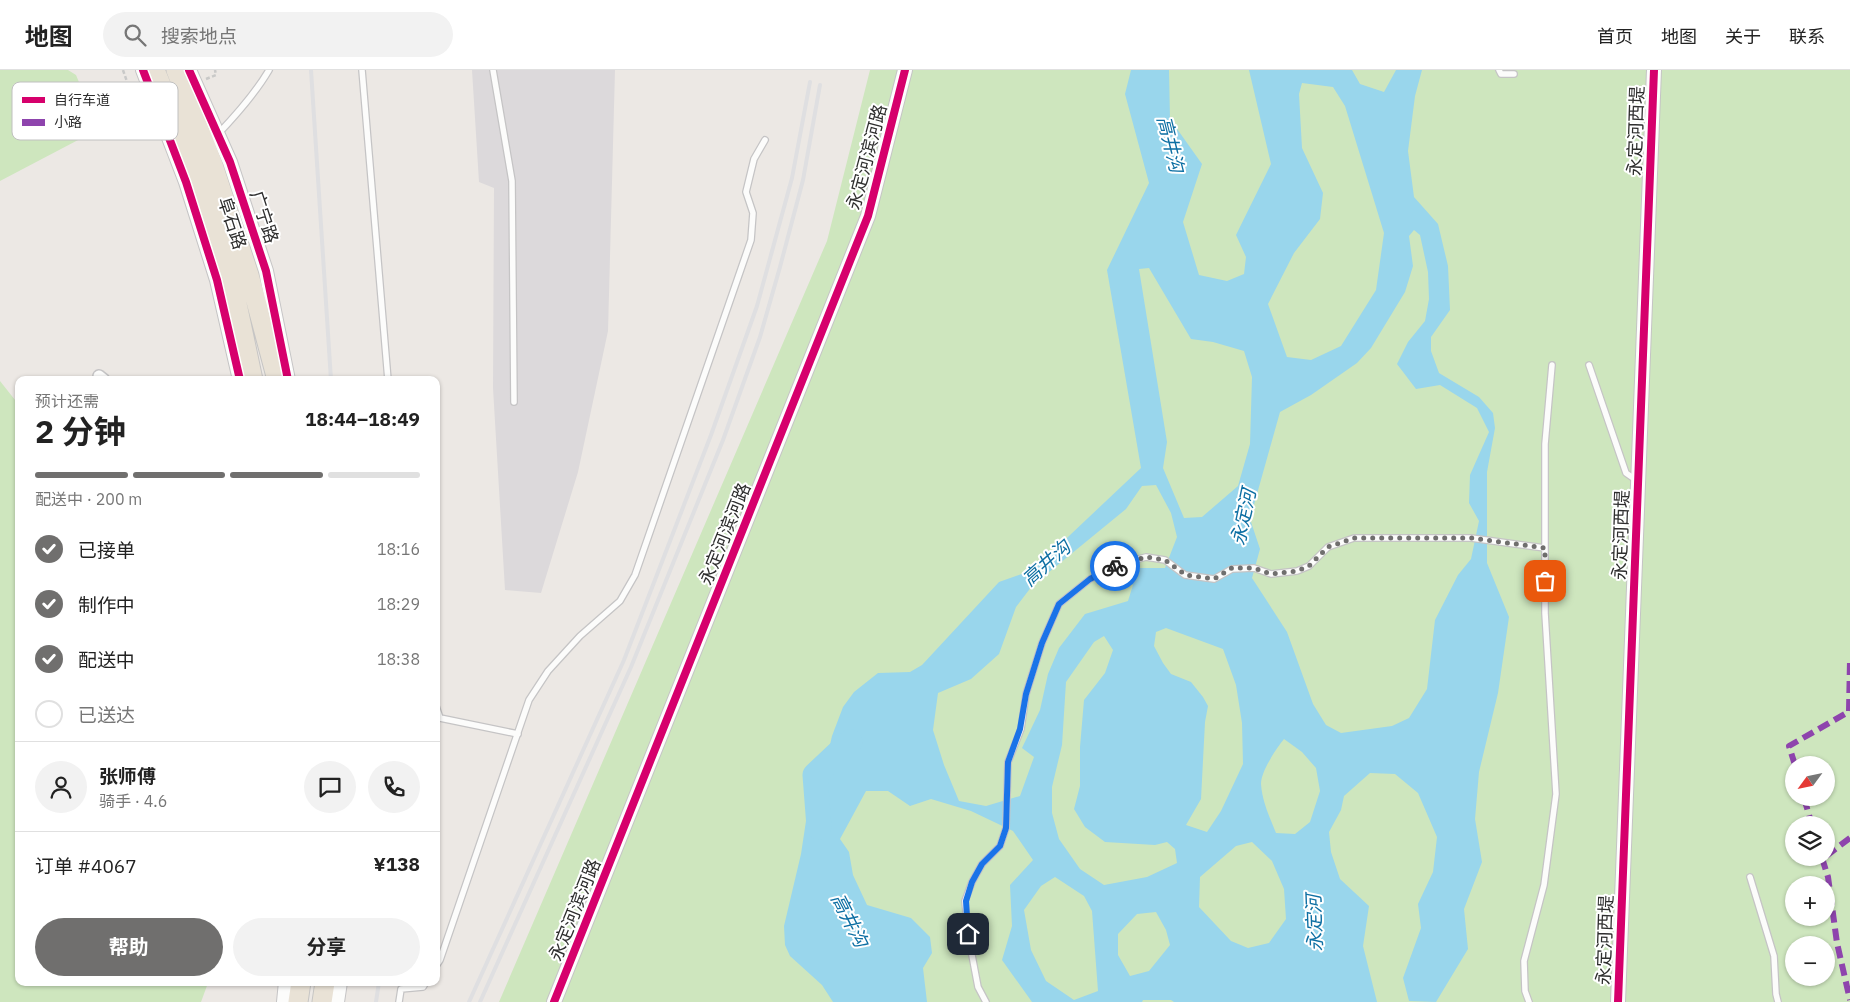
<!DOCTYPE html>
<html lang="zh">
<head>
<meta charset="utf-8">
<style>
	body { margin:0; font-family:"IBM Plex Sans","Noto Sans SC",sans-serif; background:#f2f2f2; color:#222; height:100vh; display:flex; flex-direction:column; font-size:19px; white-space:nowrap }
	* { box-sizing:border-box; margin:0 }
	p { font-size:16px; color:#767676 }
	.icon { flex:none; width:28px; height:28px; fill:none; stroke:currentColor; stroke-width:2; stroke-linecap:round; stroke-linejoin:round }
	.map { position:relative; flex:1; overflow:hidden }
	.drawer { position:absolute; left:15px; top:306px; width:425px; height:610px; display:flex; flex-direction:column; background:#fff; border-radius:10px; box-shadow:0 1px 4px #0004 }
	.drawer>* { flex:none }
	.needle { width:32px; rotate:237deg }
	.fabs { position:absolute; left:1785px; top:686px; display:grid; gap:10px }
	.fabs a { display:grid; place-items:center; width:50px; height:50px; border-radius:50%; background:#fff; box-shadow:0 1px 4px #0004; font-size:25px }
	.pin { position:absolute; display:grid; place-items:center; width:42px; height:42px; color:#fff; margin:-21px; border-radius:10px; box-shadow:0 2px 8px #0006 }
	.courier { position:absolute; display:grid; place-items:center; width:50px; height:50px; margin:-25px; border:4px solid #1a73e8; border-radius:50%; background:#fff; color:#222; box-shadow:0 1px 6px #0007 }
	.summary em { font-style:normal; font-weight:700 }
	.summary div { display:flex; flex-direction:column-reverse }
	.summary { display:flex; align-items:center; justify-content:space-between; height:85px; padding:0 20px }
	h1 { font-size:32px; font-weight:700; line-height:38px }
	.bar { display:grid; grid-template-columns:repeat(4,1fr); gap:8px 5px; align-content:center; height:60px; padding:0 20px }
	.bar i { height:6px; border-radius:4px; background:#e0e0e0 }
	.bar .current { background:#706f6e }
	.bar p { grid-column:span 4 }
	.line { display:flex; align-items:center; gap:12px; padding:0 20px; border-top:1px solid #e0e0e0 }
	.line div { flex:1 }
	.round { display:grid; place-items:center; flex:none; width:52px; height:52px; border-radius:26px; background:#f2f2f2 }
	ol { padding:0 20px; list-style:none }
	li { display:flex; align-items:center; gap:15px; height:55px }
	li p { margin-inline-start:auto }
	li .icon { padding:5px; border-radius:50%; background:#706f6e; color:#fff; stroke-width:4 }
	li:last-child { color:#767676 }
	li i { width:28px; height:28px; border:2px solid #e0e0e0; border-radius:50% }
	.button { display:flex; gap:10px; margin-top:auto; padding:10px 20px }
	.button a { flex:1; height:58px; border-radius:30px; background:#706f6e; color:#fff; font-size:20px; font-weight:700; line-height:58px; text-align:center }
	.button a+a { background:#f2f2f2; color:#222 }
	header { display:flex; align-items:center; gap:30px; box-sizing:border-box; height:70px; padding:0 25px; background:#fff; border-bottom:1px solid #e0e0e0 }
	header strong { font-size:24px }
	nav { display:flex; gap:28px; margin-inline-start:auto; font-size:18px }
	.search { width:350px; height:45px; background:#f2f2f2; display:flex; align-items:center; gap:12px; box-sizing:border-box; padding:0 18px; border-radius:28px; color:#767676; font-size:19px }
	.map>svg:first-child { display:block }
	.industrial { fill:#dcd9db }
	.green { fill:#cee6be; fill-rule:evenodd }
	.water { fill:#99d6ec; fill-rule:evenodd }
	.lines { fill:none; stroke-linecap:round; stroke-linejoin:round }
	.river { stroke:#99d6ec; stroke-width:25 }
	.service-casing { stroke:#c5c4c5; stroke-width:8 }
	.minor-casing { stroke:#c5c4c5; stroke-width:14 }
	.tertiary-casing { stroke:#c5c4c5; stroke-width:16 }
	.trunk-casing { stroke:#c6c5c4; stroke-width:21 }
	.path { stroke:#c9c9c8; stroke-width:2.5; stroke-dasharray:4 2.5; stroke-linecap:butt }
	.service { stroke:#fcfcfb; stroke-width:5.5 }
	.minor { stroke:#fcfcfb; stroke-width:11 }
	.tertiary { stroke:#fcfcfb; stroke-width:14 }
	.trunk { stroke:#e9e2d6; stroke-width:19 }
	.rail { stroke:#dfdfe1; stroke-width:4 }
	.quiet { stroke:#8e44ad; stroke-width:6; stroke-dasharray:12 6; stroke-linecap:butt }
	.cycleway-casing { stroke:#fff; stroke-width:11 }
	.cycleway { stroke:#d6006c; stroke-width:8 }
	.done { stroke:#706f6e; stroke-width:5; stroke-dasharray:0 9 }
	.route { stroke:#1a73e8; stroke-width:6 }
	.labels { text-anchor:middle; stroke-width:4; stroke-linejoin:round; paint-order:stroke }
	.street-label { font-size:18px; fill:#2e2e2e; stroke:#fff }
	.water-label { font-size:19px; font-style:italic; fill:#0d6fa3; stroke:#fff }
	.key { fill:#fff; stroke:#c0c0c0; stroke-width:1 }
	.key-label { font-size:14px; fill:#2e2e2e }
</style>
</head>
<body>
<header>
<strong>地图</strong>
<div class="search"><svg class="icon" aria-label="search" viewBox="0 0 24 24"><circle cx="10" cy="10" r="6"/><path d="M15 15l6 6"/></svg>搜索地点</div>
<nav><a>首页</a><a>地图</a><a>关于</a><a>联系</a></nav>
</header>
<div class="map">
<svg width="1850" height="932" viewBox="0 0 1850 932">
	<rect width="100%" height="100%" fill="#ece8e4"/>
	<path class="industrial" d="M 472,0 L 615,0 L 608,261 L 578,402 L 541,523 L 505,520 L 493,318 L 494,118 L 479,112 Z"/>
	<path class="green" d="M 0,0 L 68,0 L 76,5 L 93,46 L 80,69 L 0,111 Z
		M 870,0 L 1850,0 L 1850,932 L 499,932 L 827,171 ZM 1794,695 L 1826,695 L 1826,728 L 1794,728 ZM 1794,755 L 1826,755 L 1826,788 L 1794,788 ZM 1794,815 L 1826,815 L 1826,848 L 1794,848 ZM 1794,875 L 1826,875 L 1826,908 L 1794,908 Z
		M 0,311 L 19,335 L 19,912 L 208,913 L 201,932 L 0,932 Z"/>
	<path class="water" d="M 1131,0 L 1169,0 L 1170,49 L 1202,94 L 1183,152 L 1199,205 L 1227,211 L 1244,204 L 1246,187 L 1236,165 L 1271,94 L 1249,0 L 1352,0 L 1360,14 L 1384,22 L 1396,0 L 1422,0 L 1415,26 L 1408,81 L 1414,127 L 1438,154 L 1448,196 L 1450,240 L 1431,267 L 1431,281 L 1439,303 L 1479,327 L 1493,343 L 1495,358 L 1487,402 L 1487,493 L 1509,547 L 1498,623 L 1479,702 L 1475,749 L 1482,792 L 1464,839 L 1468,879 L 1436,932 L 1409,931 L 1403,908 L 1421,858 L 1418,834 L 1433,802 L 1437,767 L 1418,723 L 1395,704 L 1370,703 L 1344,726 L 1341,740 L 1329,762 L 1331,782 L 1340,809 L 1369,836 L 1363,876 L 1377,932 L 1174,932 L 1171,930 L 1143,930 L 1142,932 L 1032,932 L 1002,890 L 1012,856 L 1010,815 L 1033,790 L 1013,761 L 971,741 L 931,729 L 910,736 L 888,721 L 866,721 L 840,769 L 849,782 L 853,805 L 867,835 L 911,848 L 930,867 L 932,883 L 923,898 L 927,932 L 833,932 L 822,915 L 790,886 L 785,875 L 784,856 L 801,784 L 806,751 L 823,705 L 832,666 L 843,637 L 854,622 L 878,603 L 910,602 L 922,595 L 999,512 L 1033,500 L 1141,398 L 1107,200 L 1149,113 L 1125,24 ZM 1302,13 L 1333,17 L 1345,36 L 1384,163 L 1376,220 L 1341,276 L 1311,290 L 1287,287 L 1268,234 L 1294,183 L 1320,149 L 1323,123 L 1302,78 L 1299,24 ZM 1414,160 L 1420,165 L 1428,202 L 1429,229 L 1425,251 L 1408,272 L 1397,294 L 1416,319 L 1440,315 L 1477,338 L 1489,362 L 1470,405 L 1469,433 L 1479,451 L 1471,489 L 1458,505 L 1435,550 L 1427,619 L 1409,648 L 1392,656 L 1341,663 L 1326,655 L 1313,634 L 1287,562 L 1252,508 L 1260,479 L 1250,449 L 1280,342 L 1311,325 L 1357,293 L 1371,278 L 1405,222 L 1413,196 L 1409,166 ZM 1149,198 L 1191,269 L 1213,272 L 1244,281 L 1252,307 L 1250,374 L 1238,416 L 1202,447 L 1184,448 L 1163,398 L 1167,372 L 1139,199 ZM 1156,415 L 1171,443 L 1177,467 L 1165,498 L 1129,498 L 1125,510 L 1133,515 L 1128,531 L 1085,544 L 1059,578 L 1048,604 L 1040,640 L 1022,678 L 1034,687 L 1020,726 L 986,736 L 959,731 L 944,695 L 933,660 L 938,623 L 971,609 L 999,584 L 1016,537 L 1032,516 L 1126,439 L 1142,416 ZM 1166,558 L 1223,579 L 1236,615 L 1242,653 L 1243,694 L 1221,741 L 1207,762 L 1186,755 L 1201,729 L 1205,652 L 1208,636 L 1203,627 L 1191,612 L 1171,604 L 1163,593 L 1154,576 L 1156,562 ZM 1104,566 L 1113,580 L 1105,603 L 1084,630 L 1080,677 L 1080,716 L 1074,739 L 1085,757 L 1105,772 L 1155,775 L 1167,772 L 1175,779 L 1177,793 L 1147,807 L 1104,815 L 1080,799 L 1059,769 L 1052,743 L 1052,717 L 1062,675 L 1066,612 L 1094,572 ZM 1284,669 L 1302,682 L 1316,698 L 1320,721 L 1310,752 L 1295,764 L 1276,763 C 1270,748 1262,731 1261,714 C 1261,701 1276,679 1284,669 ZM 1252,772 L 1272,791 L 1284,819 L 1286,849 L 1269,873 L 1248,878 L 1231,871 L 1199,837 L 1200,807 L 1236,776 ZM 1055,807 L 1084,826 L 1092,841 L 1098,921 L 1074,930 L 1046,911 L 1031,880 L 1024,840 L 1041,816 ZM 1156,842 L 1166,860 L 1170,875 L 1149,901 L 1130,906 L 1118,885 L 1118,864 L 1137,844 Z"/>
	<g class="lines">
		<path class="river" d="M 819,757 L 815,705 L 850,672"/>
		<defs>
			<path id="service" d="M 362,0 L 388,310
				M 493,0 L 512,111 L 514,332
				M 1499,0 L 1501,4 L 1514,4
				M 218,64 C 237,44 255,24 269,0
				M 1589,295 L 1626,403 L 1636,410
				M 436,636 L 440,648 L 518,664
				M 1750,807 L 1774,886 L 1776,924 L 1778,932
				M 436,896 L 440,890 L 529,630 L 548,601 L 580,566 L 620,531 L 635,505 L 751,170 L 753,143 L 746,122 L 754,89 L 765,70
				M 399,932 L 401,919 L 423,917 L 426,912
				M 986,932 L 978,917 L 968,864 L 965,831 L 972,812 L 982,794 L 1000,776 L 1006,758 L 1008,692 L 1021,659 L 1026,624 L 1042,573 L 1059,534 L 1090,509 L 1120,494 L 1146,487 L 1165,490 L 1185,505 L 1214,509 L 1232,499 L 1254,498 L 1271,504 L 1297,501 L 1309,496 L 1328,477 L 1354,468 L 1471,468 L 1545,478
				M 1529,932 L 1525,921 L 1524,891 L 1544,815 L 1556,724 L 1545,543 L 1545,374 L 1552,295"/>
			<path id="minor" d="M 99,306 L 104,310"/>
			<path id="tertiary" d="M 143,0 L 186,112 L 217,210 L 240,310
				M 189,0 L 230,92 L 266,201 L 288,310
				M 284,932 L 286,912
				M 337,932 L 340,912
				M 554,932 L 868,146 L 905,0
				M 1618,932 L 1654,0"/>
			<path id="trunk" d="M 155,0 L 198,105 L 232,210 L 253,310
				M 176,0 L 213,95 L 249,205 L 277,310
				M 298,932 L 301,912
				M 322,932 L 325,912"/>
		</defs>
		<use href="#service" class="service-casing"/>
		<use href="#minor" class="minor-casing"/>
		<use href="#tertiary" class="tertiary-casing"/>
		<use href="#trunk" class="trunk-casing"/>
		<path class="path" d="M 123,0 L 140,50 L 148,47
			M 206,9 L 216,5 L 215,0"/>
		<use href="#service" class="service"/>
		<use href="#minor" class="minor"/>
		<use href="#tertiary" class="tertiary"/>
		<use href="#trunk" class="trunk"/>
		<path class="rail" d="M 311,0 L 331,310
			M 376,932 L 379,912
			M 469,932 L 624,590 L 711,365 L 757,236 L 792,108 L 810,12
			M 480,932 L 631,597 L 723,370 L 760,267 L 780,197 L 803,110 L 820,15"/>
		<path class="quiet" d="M 1849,641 L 1850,591
			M 1795,695 L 1789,676 L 1850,641
			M 1804,728 L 1812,755
			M 1826,786 L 1850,768
			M 1822,788 L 1828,807 L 1837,873 L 1850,930"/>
		<defs>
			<path id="cycleway" d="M 143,0 L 186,112 L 217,210 L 240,310
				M 189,0 L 230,92 L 266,201 L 288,310
				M 554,932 L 868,146 L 905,0
				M 1618,932 L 1654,0"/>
		</defs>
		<use href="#cycleway" class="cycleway-casing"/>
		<use href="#cycleway" class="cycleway"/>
	</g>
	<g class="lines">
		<path class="done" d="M 1115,496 L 1146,487 L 1165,490 L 1186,505 L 1214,509 L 1232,498 L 1254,498 L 1271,504 L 1297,501 L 1309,496 L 1328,477 L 1354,468 L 1471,468 L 1545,478 L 1545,511"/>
		<path class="route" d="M 968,864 L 966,831 L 972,812 L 982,794 L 1000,776 L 1006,758 L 1008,692 L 1020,659 L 1026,624 L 1042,573 L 1059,534 L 1090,509 L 1115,496"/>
	</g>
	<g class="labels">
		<g class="street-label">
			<text transform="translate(1636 61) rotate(-88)" y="6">永定河西堤</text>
			<text transform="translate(867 87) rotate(-75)" y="6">永定河滨河路</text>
			<text transform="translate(264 147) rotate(72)" y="6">广宁路</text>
			<text transform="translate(232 153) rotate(72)" y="6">阜石路</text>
			<text transform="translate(725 464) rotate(-68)" y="6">永定河滨河路</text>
			<text transform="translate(1621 465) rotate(-88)" y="6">永定河西堤</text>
			<text transform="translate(575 840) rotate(-68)" y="6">永定河滨河路</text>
			<text transform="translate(1605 870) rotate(-88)" y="6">永定河西堤</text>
		</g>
		<g class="water-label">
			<text transform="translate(1171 74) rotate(76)" y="7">高井沟</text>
			<text transform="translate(1243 447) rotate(-78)" y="7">永定河</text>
			<text transform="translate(1046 493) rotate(-42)" y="7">高井沟</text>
			<text transform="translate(850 850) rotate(63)" y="7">高井沟</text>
			<text transform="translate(1314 853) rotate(-92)" y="7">永定河</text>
		</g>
	</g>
	<rect x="12" y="12" width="166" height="58" rx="8" class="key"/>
	<rect x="22" y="27" width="23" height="6" fill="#d6006c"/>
	<rect x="22" y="49" width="23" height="7" fill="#8e44ad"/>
	<g class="key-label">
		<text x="54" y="35">自行车道</text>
		<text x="54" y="57">小路</text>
	</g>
</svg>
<div class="fabs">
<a><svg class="needle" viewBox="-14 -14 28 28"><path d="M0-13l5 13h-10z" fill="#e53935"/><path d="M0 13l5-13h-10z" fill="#767676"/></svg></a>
<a><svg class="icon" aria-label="layers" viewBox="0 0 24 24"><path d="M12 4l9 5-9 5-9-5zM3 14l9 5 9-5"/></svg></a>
<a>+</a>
<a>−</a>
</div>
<div class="pin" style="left:1545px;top:511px;background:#ea580c"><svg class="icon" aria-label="bag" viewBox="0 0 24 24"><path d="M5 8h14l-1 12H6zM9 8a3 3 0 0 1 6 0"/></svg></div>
<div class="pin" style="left:968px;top:864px;background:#1f2937"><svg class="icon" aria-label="home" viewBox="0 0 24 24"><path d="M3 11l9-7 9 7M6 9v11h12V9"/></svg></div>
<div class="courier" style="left:1115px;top:496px"><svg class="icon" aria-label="bike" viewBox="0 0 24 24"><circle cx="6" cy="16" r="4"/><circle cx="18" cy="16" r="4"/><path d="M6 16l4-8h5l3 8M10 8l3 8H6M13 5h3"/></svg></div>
<section class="drawer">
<div class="summary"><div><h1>2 分钟</h1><p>预计还需</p></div><em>18:44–18:49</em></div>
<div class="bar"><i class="current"></i><i class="current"></i><i class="current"></i><i></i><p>配送中 · 200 m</p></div>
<ol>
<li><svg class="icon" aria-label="check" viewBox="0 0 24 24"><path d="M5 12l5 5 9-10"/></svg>已接单<p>18:16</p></li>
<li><svg class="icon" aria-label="check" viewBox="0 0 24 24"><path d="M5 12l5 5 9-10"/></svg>制作中<p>18:29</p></li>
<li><svg class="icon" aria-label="check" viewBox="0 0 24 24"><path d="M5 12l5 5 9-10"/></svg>配送中<p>18:38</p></li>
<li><i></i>已送达</li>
</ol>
<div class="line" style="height:90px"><a class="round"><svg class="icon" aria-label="person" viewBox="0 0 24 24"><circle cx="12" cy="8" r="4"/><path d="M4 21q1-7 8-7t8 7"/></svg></a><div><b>张师傅</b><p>骑手 · 4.6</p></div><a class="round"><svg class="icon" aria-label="chat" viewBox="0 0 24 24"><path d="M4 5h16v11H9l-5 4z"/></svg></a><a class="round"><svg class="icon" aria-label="phone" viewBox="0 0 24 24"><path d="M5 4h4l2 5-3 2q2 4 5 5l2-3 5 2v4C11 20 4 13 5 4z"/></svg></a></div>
<div class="line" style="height:65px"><div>订单 #4067</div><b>¥138</b></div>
<div class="button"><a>帮助</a><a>分享</a></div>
</section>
</div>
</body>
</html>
